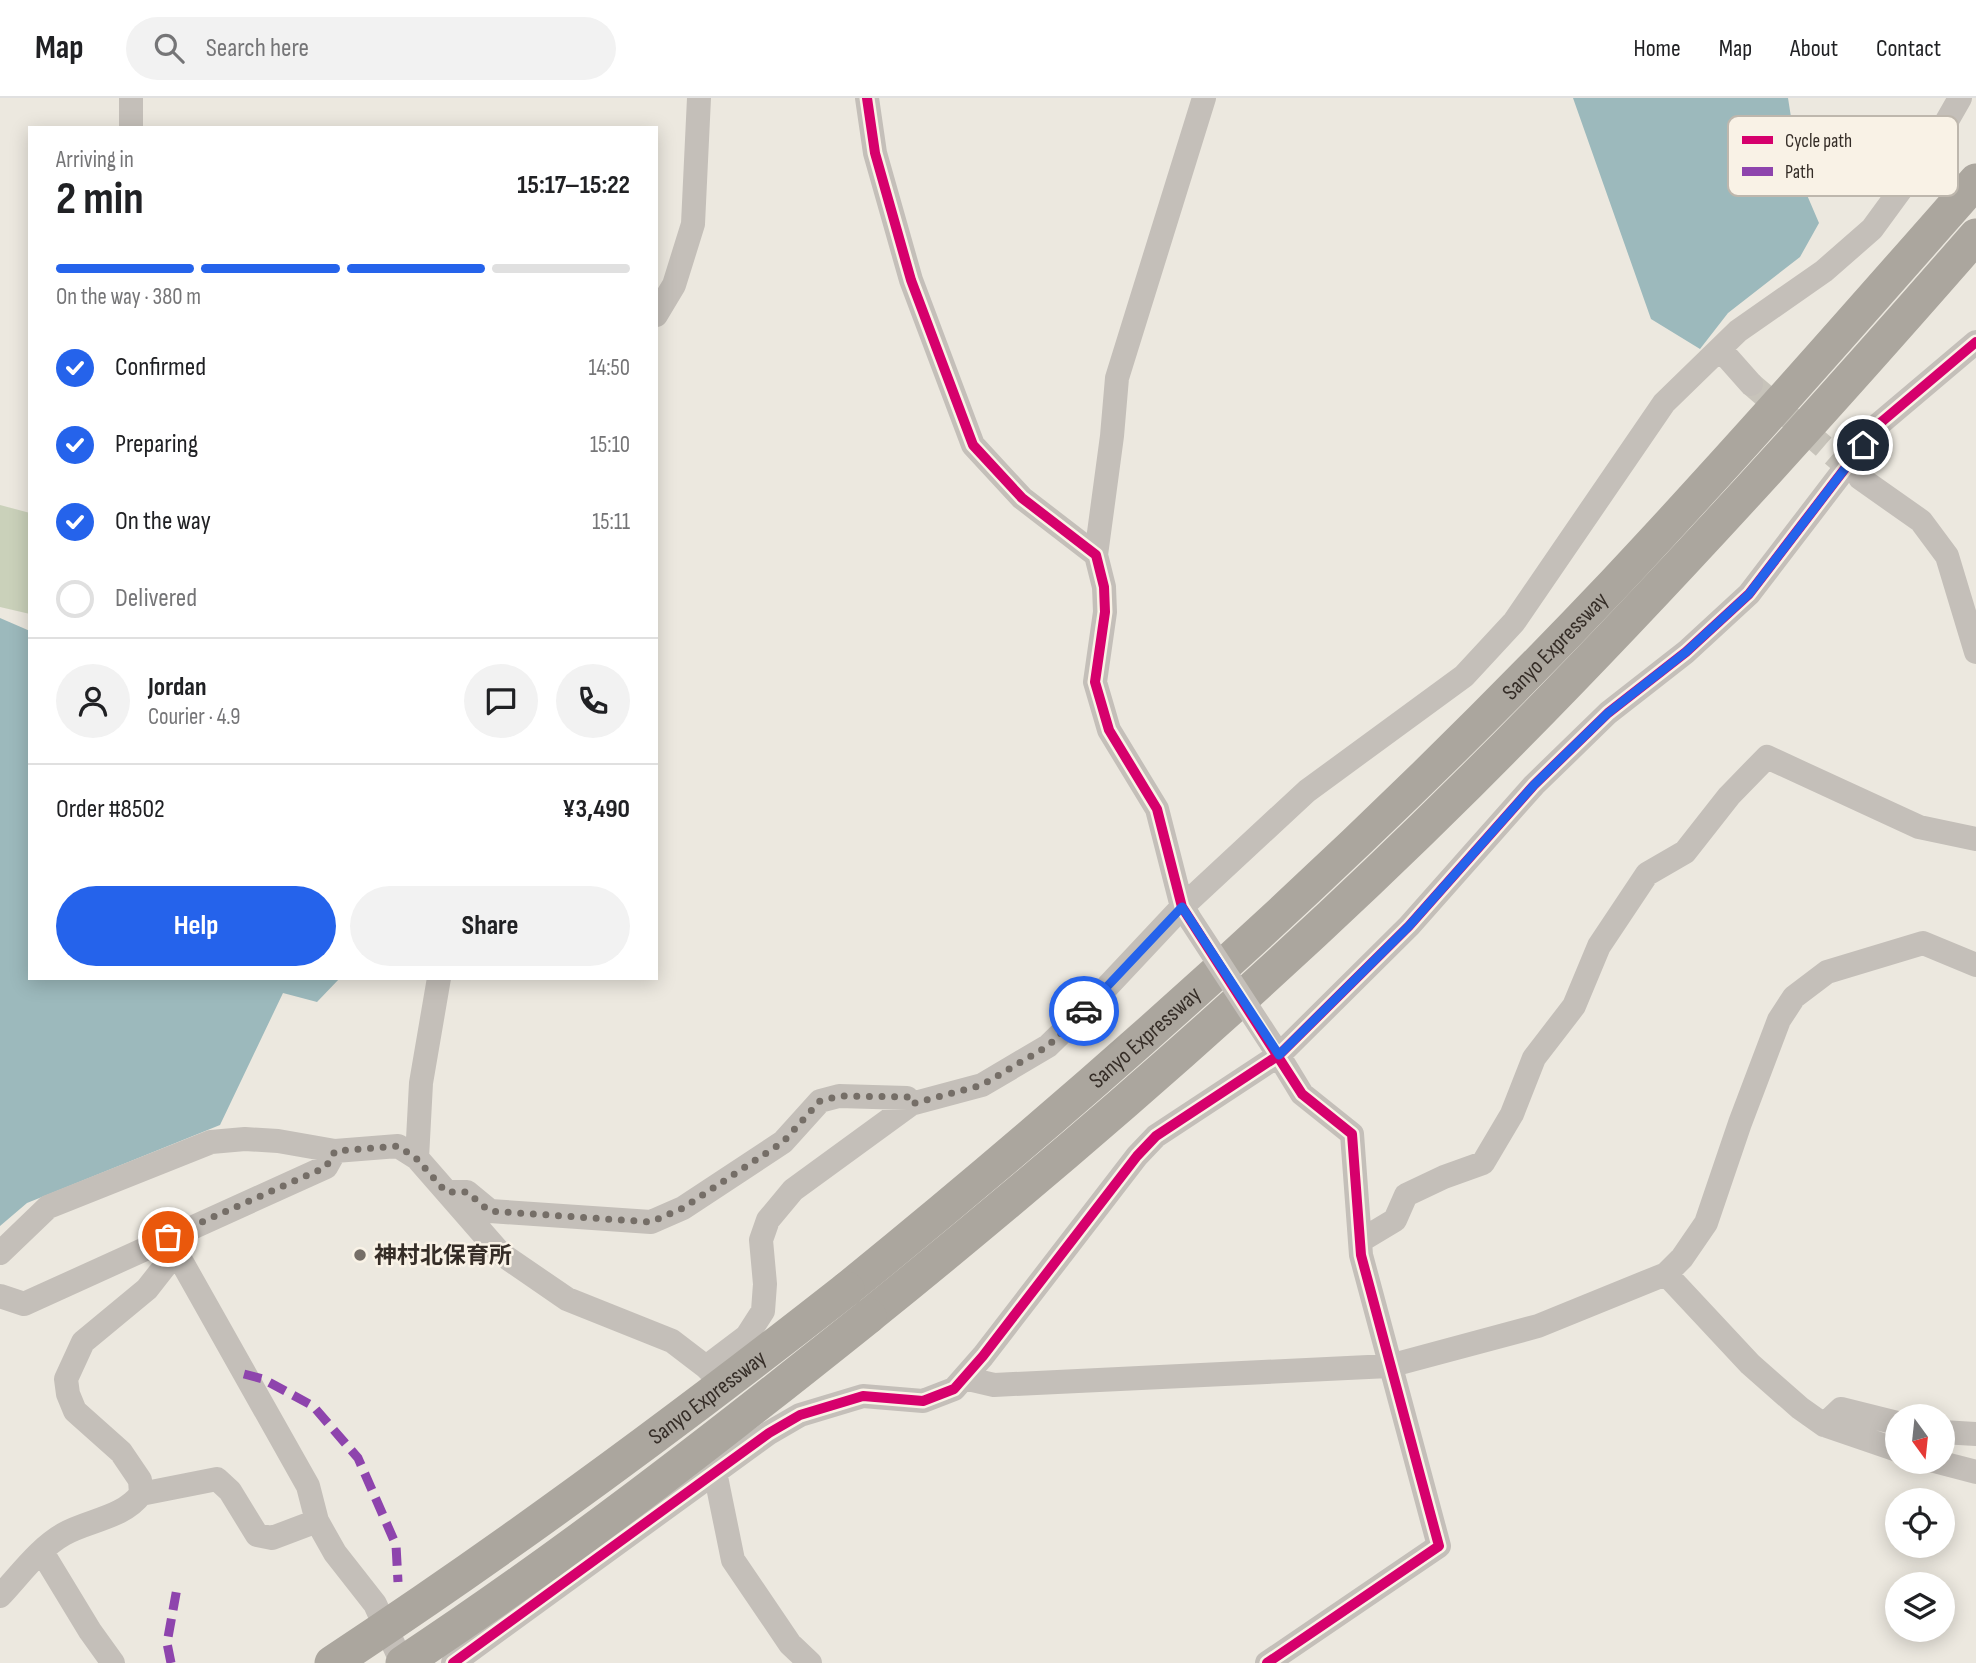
<!DOCTYPE html>
<html lang="en">
<head>
<meta charset="utf-8">
<style>
	body { margin:0; font-family:"Sofia Sans Condensed","Noto Sans JP",sans-serif; background:#f2f2f2; color:#202124; height:100vh; display:flex; flex-direction:column; font-size:26px; white-space:nowrap }
	* { box-sizing:border-box; margin:0 }
	p { font-size:23px; color:#757577 }
	.icon { flex:none; width:38px; height:38px; fill:none; stroke:currentColor; stroke-width:2; stroke-linecap:round; stroke-linejoin:round }
	.map { position:relative; flex:1; overflow:hidden }
	.side { position:absolute; left:28px; top:28px; width:630px; height:854px; display:flex; flex-direction:column; background:#fff; border-radius:0px; box-shadow:0 4px 18px #0003 }
	.side>* { flex:none }
	.needle { width:46px; rotate:165deg }
	.tools { position:absolute; left:1885px; top:1306px; display:grid; gap:14px }
	.tools a { display:grid; place-items:center; width:70px; height:70px; border-radius:50%; background:#fff; box-shadow:0 4px 18px #0003; font-size:35px }
	.pin { position:absolute; display:grid; place-items:center; width:60px; height:60px; color:#fff; margin:-30px; border:4px solid #fff; border-radius:50%; box-shadow:0 2px 7px #0007 }
	.courier { position:absolute; display:grid; place-items:center; width:70px; height:70px; margin:-35px; border:5px solid #2563eb; border-radius:50%; background:#fff; color:#222; box-shadow:0 2px 9px #0007 }
	.headline em { font-style:normal; font-weight:700 }
	.headline div { display:flex; flex-direction:column-reverse }
	.headline { display:flex; align-items:center; justify-content:space-between; height:119px; padding:0 28px }
	h1 { font-size:46px; font-weight:700; line-height:52px }
	.bar { display:grid; grid-template-columns:repeat(4,1fr); gap:10px 7px; align-content:center; height:84px; padding:0 28px }
	.bar i { height:9px; border-radius:5px; background:#e0e0e0 }
	.bar .on { background:#2563eb }
	.bar p { grid-column:span 4 }
	.line { display:flex; align-items:center; gap:18px; padding:0 28px; border-top:2px solid #e0e0e0 }
	.line div { flex:1 }
	.round { display:grid; place-items:center; flex:none; width:74px; height:74px; border-radius:37px; background:#f2f2f2 }
	ol { padding:0 28px; list-style:none }
	li { display:flex; align-items:center; gap:21px; height:77px }
	li p { margin-inline-start:auto }
	li .icon { padding:7px; border-radius:50%; background:#2563eb; color:#fff; stroke-width:4 }
	li:last-child { color:#757577 }
	li i { width:38px; height:38px; border:4px solid #e0e0e0; border-radius:50% }
	.button { display:flex; gap:14px; margin-top:auto; padding:14px 28px }
	.button a { flex:1; height:80px; border-radius:42px; background:#2563eb; color:#fff; font-size:28px; font-weight:700; line-height:80px; text-align:center }
	.button a+a { background:#f2f2f2; color:#202124 }
	header { display:flex; align-items:center; gap:42px; box-sizing:border-box; height:98px; padding:0 35px; background:#fff; border-bottom:2px solid #e0e0e0 }
	header strong { font-size:33px }
	nav { display:flex; gap:38px; margin-inline-start:auto; font-size:24px }
	.search { width:490px; height:63px; background:#f2f2f2; display:flex; align-items:center; gap:18px; box-sizing:border-box; padding:0 24px; border-radius:38px; color:#757577; font-size:26px }
	.map>svg:first-child { display:block }
	.green { fill:#cad1ba }
	.water { fill:#9cb9bc }
	.lines { fill:none; stroke-linecap:round; stroke-linejoin:round }
	.minor-tunnel { stroke:#c7c3ba; stroke-width:24; stroke-dasharray:24 12; stroke-linecap:butt }
	.minor { stroke:#c4bfb9; stroke-width:24 }
	.highway { stroke:#aba69e; stroke-width:35 }
	.minor-bridge { stroke:#c4bfb9; stroke-width:24 }
	.highway-bridge { stroke:#aba69e; stroke-width:35 }
	.quiet { stroke:#8e44ad; stroke-width:9; stroke-dasharray:18 9; stroke-linecap:butt }
	.cycleway-casing { stroke:#f9f2e6; stroke-width:15 }
	.cycleway { stroke:#d6006c; stroke-width:10 }
	.done { stroke:#756e67; stroke-width:7; stroke-dasharray:0 12.6 }
	.route { stroke:#2563eb; stroke-width:9 }
	.poi-dot { fill:#756e67; stroke:#f9f2e6; stroke-width:2.5 }
	.labels { text-anchor:middle; stroke-width:5; stroke-linejoin:round; paint-order:stroke }
	.street-label { font-size:23px; fill:#352d27; stroke:#f9f2e6 }
	.poi-label { font-size:23px; font-weight:bold; fill:#352d27; stroke:#f9f2e6; text-anchor:start }
	.key { fill:#f9f2e6; stroke:#beb7ad; stroke-width:2 }
	.key-label { font-size:19px; fill:#352d27 }
</style>
</head>
<body>
<header>
<strong>Map</strong>
<div class="search"><svg class="icon" aria-label="search" viewBox="0 0 24 24"><circle cx="10" cy="10" r="6"/><path d="M15 15l6 6"/></svg>Search here</div>
<nav><a>Home</a><a>Map</a><a>About</a><a>Contact</a></nav>
</header>
<div class="map">
<svg width="1976" height="1565" viewBox="0 0 1976 1565">
	<rect width="100%" height="100%" fill="#ece8df"/>
	<path class="green" d="M 0,407 L 30,415 L 30,516 L 0,509 Z"/>
	<path class="water" d="M 1573,0 L 1788,0 L 1801,83 L 1819,125 L 1800,159 L 1728,215 L 1700,251 L 1651,221 Z
		M 0,520 L 30,533 L 30,880 L 340,880 L 317,904 L 283,895 L 220,1027 L 27,1105 L 0,1128 Z"/>
	<g class="lines">
		<path class="minor-tunnel" d="M 1751,286 L 1860,380"/>
		<path class="minor" d="M 131,0 L 131,30
			M 867,0 L 875,55 L 911,182 L 973,347 L 1022,400 L 1096,457 L 1104,489 L 1105,514 L 1095,584 L 1109,632 L 1157,711 L 1182,809 L 1188,818
			M 656,217 L 674,187 L 693,126 L 699,0
			M 1720,251 L 1751,286
			M 1860,380 L 1921,423 L 1947,458 L 1976,554
			M 1096,457 L 1112,338 L 1117,280 L 1204,0
			M 417,1060 L 421,985 L 439,880
			M 447,1094 L 467,1094 L 490,1113 L 651,1124 L 683,1110 L 783,1044 L 820,1003 L 839,998 L 907,1000 L 911,1006
			M 170,1143 L 308,1388 L 317,1423 L 335,1455 L 375,1506 L 402,1565
			M 1360,1143 L 1395,1122 L 1406,1097 L 1444,1079 L 1483,1065 L 1512,1016 L 1534,960 L 1574,908 L 1599,848 L 1647,776 L 1685,754 L 1729,698 L 1767,659 L 1919,729 L 1976,741
			M 0,1155 L 48,1109 L 211,1044 L 245,1041 L 278,1043 L 335,1053 L 398,1048 L 417,1060 L 500,1155 L 567,1201 L 672,1243 L 706,1269 L 717,1280
			M 1666,1176 L 1750,1266 L 1800,1310 L 1824,1327 L 1897,1352
			M 0,1198 L 24,1206 L 326,1069 L 335,1053
			M 706,1269 L 747,1238 L 763,1213 L 765,1186 L 761,1142 L 768,1122 L 793,1092 L 911,1006 L 982,987 L 1048,948 L 1090,907 L 1182,809 L 1307,693 L 1464,578 L 1514,524 L 1664,305 L 1738,233 L 1824,173 L 1872,131 L 1932,49 L 1960,0
			M 964,1280 L 994,1287 L 1389,1268 L 1538,1228 L 1666,1176 L 1682,1160 L 1706,1125 L 1740,1025 L 1779,922 L 1794,899 L 1827,874 L 1923,845 L 1976,867
			M 1824,1327 L 1841,1311 L 1897,1325
			M 1942,1334 L 1976,1336
			M 1934,1363 L 1976,1374
			M 715,1374 L 733,1462 L 790,1546 L 810,1565
			M 141,1396 L 217,1381 L 230,1393 L 257,1437 L 272,1440 L 317,1423
			M 42,1454 L 90,1533 L 113,1565
			M 0,1498 C 19,1478 39,1450 64,1436 C 89,1422 123,1420 141,1396 L 140,1382 L 121,1354 L 75,1313 L 68,1296 L 66,1281 L 83,1244 L 147,1191 L 176,1154
			M 453,1565 L 769,1335 L 800,1317 L 863,1298 L 923,1303 L 954,1291 L 983,1258 L 1137,1058 L 1156,1038 L 1279,957 L 1409,828 L 1534,687 L 1608,615 L 1686,554 L 1749,496 L 1879,326 L 1976,244
			M 1267,1565 L 1439,1448 L 1361,1157 L 1352,1036 L 1302,996 L 1271,945"/>
		<g class="highway">
			<path id="s1" d="M 847,1191 C 1117,972 1375,738 1614,486 C 1738,354 1857,218 1976,83"/>
			<path d="M 869,1218 C 1077,1050 1279,874 1468,686 C 1645,510 1812,326 1976,138"/>
		</g>
		<path class="minor-bridge" d="M 1188,818 L 1269,942"/>
		<g class="highway-bridge">
			<path id="s2" d="M 332,1565 C 510,1448 680,1322 847,1191"/>
			<path d="M 403,1565 C 565,1458 718,1339 869,1218"/>
		</g>
		<path class="quiet" d="M 244,1276 L 263,1281 L 313,1308 L 358,1360 L 396,1447 L 398,1484
			M 171,1565 L 167,1545 L 177,1490"/>
		<defs>
			<path id="cycleway" d="M 867,0 L 875,55 L 911,182 L 973,347 L 1022,400 L 1096,457 L 1104,489 L 1105,514 L 1095,584 L 1109,632 L 1157,711 L 1182,809 L 1302,996 L 1352,1036 L 1361,1157 L 1439,1448 L 1267,1565
				M 453,1565 L 769,1335 L 800,1317 L 863,1298 L 923,1303 L 954,1291 L 983,1258 L 1137,1058 L 1156,1038 L 1279,957 L 1409,828 L 1534,687 L 1608,615 L 1686,554 L 1749,496 L 1879,326 L 1976,244"/>
		</defs>
		<use href="#cycleway" class="cycleway-casing"/>
		<use href="#cycleway" class="cycleway"/>
	</g>
	<g class="lines">
		<path class="done" d="M 168,1139 L 326,1069 L 335,1053 L 398,1048 L 416,1060 L 446,1094 L 467,1094 L 489,1113 L 651,1124 L 683,1110 L 783,1044 L 820,1003 L 839,998 L 908,999 L 911,1006 L 982,987 L 1048,948 L 1084,913"/>
		<path class="route" d="M 1084,913 L 1182,809 L 1279,957 L 1409,828 L 1534,687 L 1608,615 L 1686,554 L 1749,496 L 1863,347"/>
	</g>
	<circle class="poi-dot" cx="360" cy="1157" r="7"/>
	<g class="labels">
		<g class="street-label">
			<text dy="8" stroke="none"><textPath href="#s1" startOffset="957">Sanyo Expressway</textPath></text>
			<text dy="8" stroke="none"><textPath href="#s1" startOffset="390">Sanyo Expressway</textPath></text>
			<text dy="8" stroke="none"><textPath href="#s2" startOffset="460">Sanyo Expressway</textPath></text>
		</g>
		<g class="poi-label">
			<text x="374" y="1165">神村北保育所</text>
		</g>
	</g>
	<rect x="1728" y="18" width="230" height="80" rx="10" class="key"/>
	<rect x="1742" y="38" width="31" height="8" fill="#d6006c"/>
	<rect x="1742" y="69" width="31" height="9" fill="#8e44ad"/>
	<g class="key-label">
		<text x="1785" y="49">Cycle path</text>
		<text x="1785" y="80">Path</text>
	</g>
</svg>
<div class="tools">
<a><svg class="needle" viewBox="-14 -14 28 28"><path d="M0-13l5 13h-10z" fill="#e53935"/><path d="M0 13l5-13h-10z" fill="#757577"/></svg></a>
<a><svg class="icon" aria-label="locate" viewBox="0 0 24 24"><circle cx="12" cy="12" r="6"/><path d="M12 2v4M12 18v4M2 12h4M18 12h4"/></svg></a>
<a><svg class="icon" aria-label="layers" viewBox="0 0 24 24"><path d="M12 4l9 5-9 5-9-5zM3 14l9 5 9-5"/></svg></a>
</div>
<div class="pin" style="left:168px;top:1139px;background:#ea580c"><svg class="icon" aria-label="bag" viewBox="0 0 24 24"><path d="M5 8h14l-1 12H6zM9 8a3 3 0 0 1 6 0"/></svg></div>
<div class="pin" style="left:1863px;top:347px;background:#1f2937"><svg class="icon" aria-label="home" viewBox="0 0 24 24"><path d="M3 11l9-7 9 7M6 9v11h12V9"/></svg></div>
<div class="courier" style="left:1084px;top:913px"><svg class="icon" aria-label="car" viewBox="0 0 24 24"><path d="M5 17H2v-5l4-1 3-4h7l3 4 3 1v5h-3M9 17h6M6 11h13"/><circle cx="7" cy="17" r="2"/><circle cx="17" cy="17" r="2"/></svg></div>
<section class="side">
<div class="headline"><div><h1>2 min</h1><p>Arriving in</p></div><em>15:17–15:22</em></div>
<div class="bar"><i class="on"></i><i class="on"></i><i class="on"></i><i></i><p>On the way · 380 m</p></div>
<ol>
<li><svg class="icon" aria-label="check" viewBox="0 0 24 24"><path d="M5 12l5 5 9-10"/></svg>Confirmed<p>14:50</p></li>
<li><svg class="icon" aria-label="check" viewBox="0 0 24 24"><path d="M5 12l5 5 9-10"/></svg>Preparing<p>15:10</p></li>
<li><svg class="icon" aria-label="check" viewBox="0 0 24 24"><path d="M5 12l5 5 9-10"/></svg>On the way<p>15:11</p></li>
<li><i></i>Delivered</li>
</ol>
<div class="line" style="height:126px"><a class="round"><svg class="icon" aria-label="person" viewBox="0 0 24 24"><circle cx="12" cy="8" r="4"/><path d="M4 21q1-7 8-7t8 7"/></svg></a><div><b>Jordan</b><p>Courier · 4.9</p></div><a class="round"><svg class="icon" aria-label="chat" viewBox="0 0 24 24"><path d="M4 5h16v11H9l-5 4z"/></svg></a><a class="round"><svg class="icon" aria-label="phone" viewBox="0 0 24 24"><path d="M5 4h4l2 5-3 2q2 4 5 5l2-3 5 2v4C11 20 4 13 5 4z"/></svg></a></div>
<div class="line" style="height:91px"><div>Order #8502</div><b>¥3,490</b></div>
<div class="button"><a>Help</a><a>Share</a></div>
</section>
</div>
</body>
</html>
